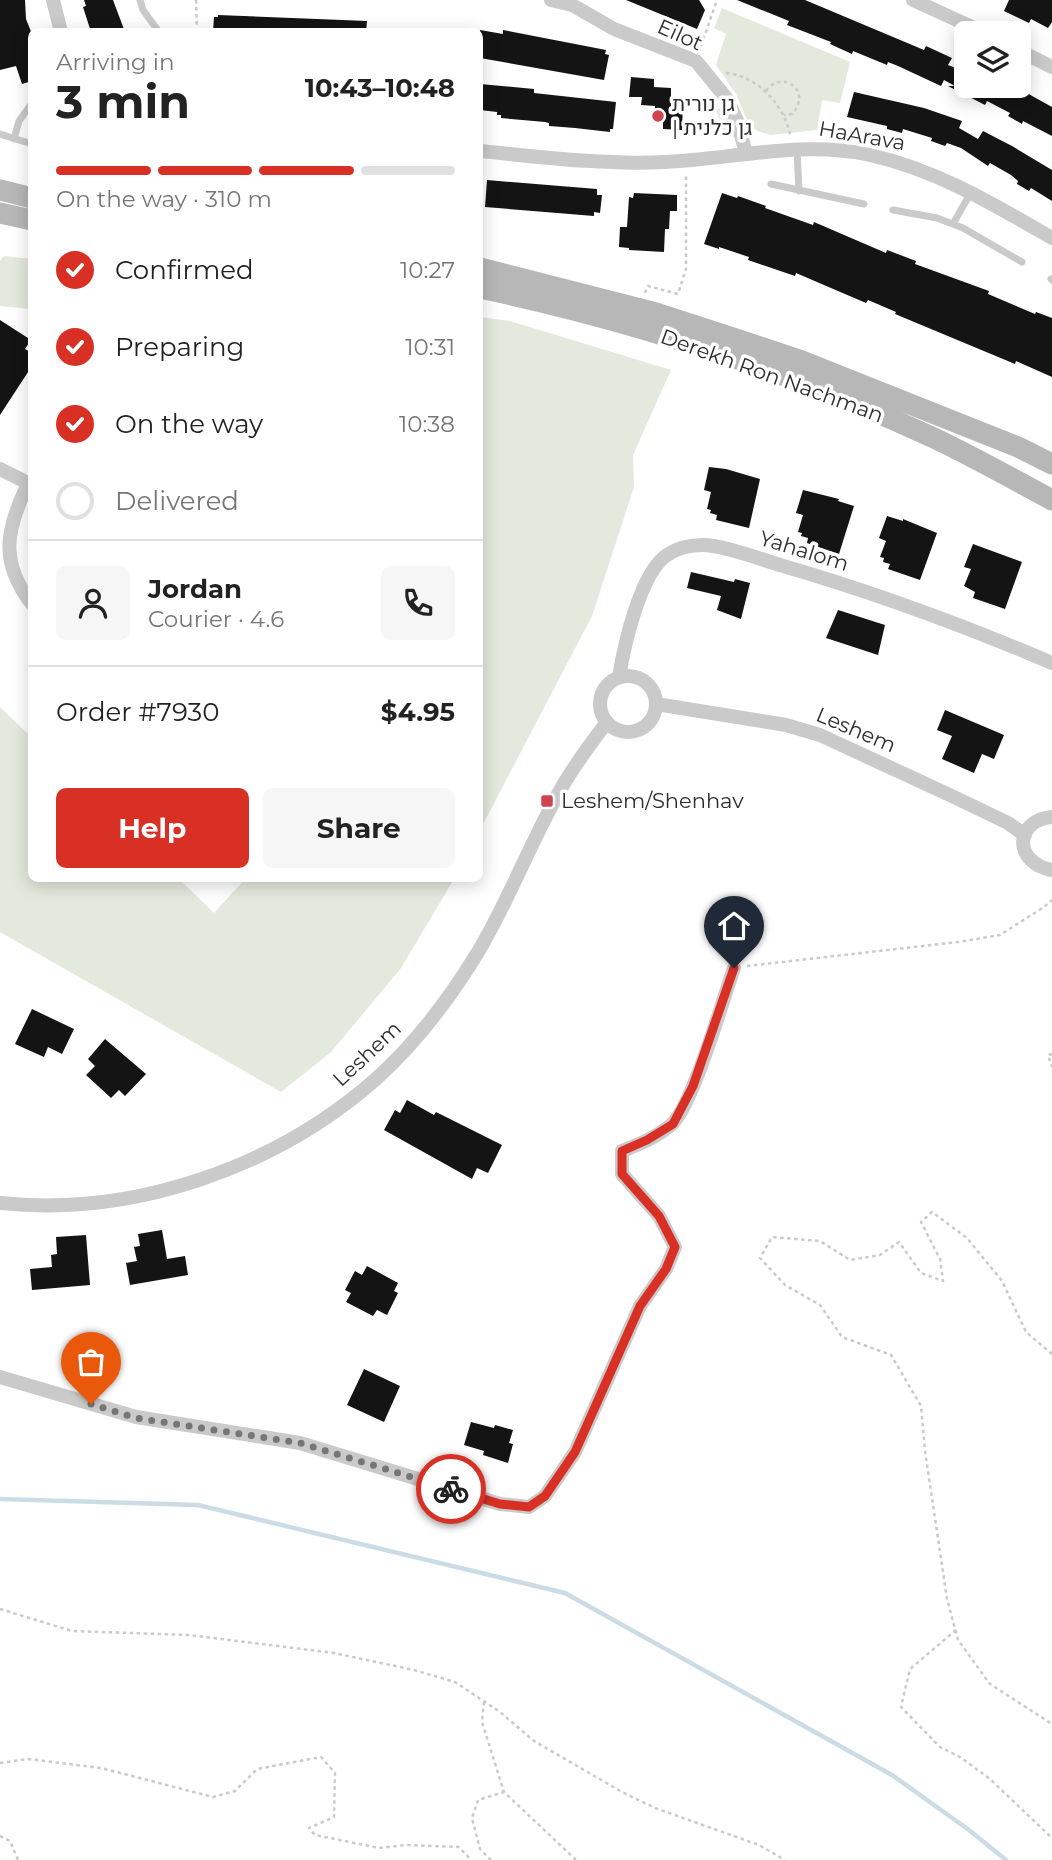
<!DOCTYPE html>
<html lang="en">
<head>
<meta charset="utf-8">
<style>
	body { margin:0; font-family:Montserrat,Heebo,sans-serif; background:#f6f6f6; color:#222; height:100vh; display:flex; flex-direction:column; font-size:26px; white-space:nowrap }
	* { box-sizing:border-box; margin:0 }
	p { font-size:23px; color:#767676 }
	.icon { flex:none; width:38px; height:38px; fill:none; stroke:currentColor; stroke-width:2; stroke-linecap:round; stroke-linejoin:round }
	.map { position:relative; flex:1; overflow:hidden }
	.side { position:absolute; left:28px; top:28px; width:455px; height:854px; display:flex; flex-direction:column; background:#fff; border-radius:10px; box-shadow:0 4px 18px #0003 }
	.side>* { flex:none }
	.buttons { position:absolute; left:954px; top:21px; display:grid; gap:14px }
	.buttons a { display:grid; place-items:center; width:77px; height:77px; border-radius:10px; background:#fff; box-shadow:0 4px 18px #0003; font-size:35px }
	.pin { position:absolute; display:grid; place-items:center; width:60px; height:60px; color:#fff; margin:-72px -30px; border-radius:50% 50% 50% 0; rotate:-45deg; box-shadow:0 0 7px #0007 }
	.pin .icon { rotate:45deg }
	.courier { position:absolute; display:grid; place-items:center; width:70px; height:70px; margin:-35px; border:5px solid #d93025; border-radius:50%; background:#fff; color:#222; box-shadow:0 2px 9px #0007 }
	.headline em { font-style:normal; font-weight:700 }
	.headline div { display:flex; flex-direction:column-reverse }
	.headline { display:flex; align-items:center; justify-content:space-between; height:119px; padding:0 28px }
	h1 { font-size:46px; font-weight:700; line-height:52px }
	.bar { display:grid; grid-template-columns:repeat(4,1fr); gap:10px 7px; align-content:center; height:84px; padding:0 28px }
	.bar i { height:9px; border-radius:5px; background:#e0e0e0 }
	.bar .current { background:#d93025 }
	.bar p { grid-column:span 4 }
	.line { display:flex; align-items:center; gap:18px; padding:0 28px; border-top:2px solid #e0e0e0 }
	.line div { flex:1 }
	.round { display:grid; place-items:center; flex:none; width:74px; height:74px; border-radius:10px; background:#f6f6f6 }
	ol { padding:0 28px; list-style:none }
	li { display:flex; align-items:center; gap:21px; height:77px }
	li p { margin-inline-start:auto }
	li .icon { padding:7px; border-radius:50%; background:#d93025; color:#fff; stroke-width:4 }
	li:last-child { color:#767676 }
	li i { width:38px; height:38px; border:4px solid #e0e0e0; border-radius:50% }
	.primary-button { display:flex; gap:14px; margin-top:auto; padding:14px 28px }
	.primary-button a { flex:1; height:80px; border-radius:10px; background:#d93025; color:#fff; font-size:28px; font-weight:700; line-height:80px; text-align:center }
	.primary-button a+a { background:#f6f6f6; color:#222 }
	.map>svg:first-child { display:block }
	.green { fill:#e3e9dc }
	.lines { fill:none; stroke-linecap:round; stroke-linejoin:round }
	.stream { stroke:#cbdce7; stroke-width:4.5 }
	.building { fill:#141414 }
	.path { stroke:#cacaca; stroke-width:2.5; stroke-dasharray:3.5 3.5; stroke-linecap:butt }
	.lane { stroke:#cacaca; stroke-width:7 }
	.street { stroke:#cacaca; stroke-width:14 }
	.secondary { stroke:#b7b7b7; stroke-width:21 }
	.done { stroke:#767676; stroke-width:7; stroke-dasharray:0 12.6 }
	.route { stroke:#d93025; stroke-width:9 }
	.poi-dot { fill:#d04350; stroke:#fff; stroke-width:2.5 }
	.labels { text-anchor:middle; stroke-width:7; stroke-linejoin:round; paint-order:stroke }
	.street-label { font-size:21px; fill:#2d2d2d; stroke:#fff }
	.poi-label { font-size:21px; fill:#2d2d2d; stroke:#fff; text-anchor:start }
</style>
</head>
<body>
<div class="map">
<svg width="1052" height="1860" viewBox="0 0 1052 1860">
	<rect width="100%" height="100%" fill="#fff"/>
	<path class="green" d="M 722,8 L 850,62 L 840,103 L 822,100 L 817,130 L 770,135 L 757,131 L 748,122 L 736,94 L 716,65 L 726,34 L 714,28 Z
		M 725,105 L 734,137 L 722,134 L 719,129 L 720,121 L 716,110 Z
		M 4,256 L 31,259 L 31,309 L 0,306 L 0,261 Z
		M 480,317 L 510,321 L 671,370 L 633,455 L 634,487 L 592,616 L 480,830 Z
		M 0,707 L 31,737 L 32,878 L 179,879 L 214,913 L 245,879 L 454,879 L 401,968 L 331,1052 L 281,1092 L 0,932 Z"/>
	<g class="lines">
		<path class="stream" d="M 0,1499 L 198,1505 L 565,1593 L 892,1775 L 969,1830 L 1006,1860"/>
	</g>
	<path class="building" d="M 0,0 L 25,0 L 26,19 L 32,34 L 32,81 L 22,84 L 16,66 L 0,70 Z
		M 84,0 L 113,0 L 125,32 L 91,32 L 83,7 L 86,6 Z
		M 626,0 L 699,0 L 705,10 L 697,29 Z
		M 737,0 L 805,0 L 924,50 L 926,46 L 952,58 L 948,65 L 966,72 L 966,86 L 1014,86 L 1052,107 L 1052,136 L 1023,121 L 1022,124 L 1008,116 L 1010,113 L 987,101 L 985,105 L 948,86 L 955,86 L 944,80 L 941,86 L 898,66 L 888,62 L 887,65 L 853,51 L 852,54 L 830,44 L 831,42 L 787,25 L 789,21 Z
		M 1009,0 L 1052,0 L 1052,22 L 1048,28 L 1031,19 L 1029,23 L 1004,11 Z
		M 218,15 L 367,21 L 366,32 L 213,32 L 214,17 L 218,17 Z
		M 480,30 L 503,34 L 503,30 L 606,50 L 605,54 L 609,55 L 604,80 L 480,58 Z
		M 631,77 L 654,79 L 654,87 L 671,88 L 671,102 L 683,103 L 682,130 L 663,129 L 663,118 L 655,118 L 655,106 L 641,105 L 642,97 L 629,97 Z
		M 480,84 L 534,89 L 534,93 L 616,102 L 613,129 L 610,129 L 610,132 L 575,128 L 549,126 L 549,123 L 545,122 L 501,118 L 501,115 L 497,115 L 497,112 L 480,110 Z
		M 854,92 L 924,108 L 962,121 L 959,128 L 978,139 L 983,131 L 1012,146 L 1052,170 L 1052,201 L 1031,188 L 1029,191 L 1017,184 L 1018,181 L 1011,175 L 990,163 L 988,166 L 961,148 L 947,143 L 945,146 L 931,141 L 932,138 L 903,129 L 902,133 L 887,129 L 887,126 L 847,117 Z
		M 487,180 L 597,189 L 597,195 L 602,195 L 600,213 L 594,212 L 594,216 L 485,207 Z
		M 634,193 L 677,195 L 677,211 L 670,211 L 669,229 L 665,229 L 664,252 L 629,250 L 629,248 L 619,247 L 620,227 L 627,227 L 629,197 L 633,198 Z
		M 722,193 L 737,198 L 738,196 L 766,206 L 765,208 L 813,225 L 814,222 L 886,253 L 887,250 L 916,261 L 915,264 L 989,291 L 988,294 L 1035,314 L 1036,312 L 1052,318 L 1052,377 L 1016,361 L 1015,364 L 895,314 L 896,312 L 868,300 L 866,303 L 796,273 L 795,276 L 748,260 L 749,257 L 719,247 L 719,249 L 704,244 Z
		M 0,320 L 31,340 L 25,349 L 32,353 L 32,366 L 0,415 Z
		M 709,467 L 726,469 L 760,479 L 749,528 L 716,520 L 717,515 L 710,513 L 711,510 L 707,509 L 711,492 L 704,490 Z
		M 803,490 L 839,499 L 838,501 L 854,506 L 839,554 L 807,543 L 808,538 L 801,536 L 802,533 L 798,532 L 803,515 L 796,513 Z
		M 887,516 L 903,521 L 903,519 L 937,533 L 920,580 L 888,569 L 890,564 L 883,562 L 884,558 L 880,557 L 886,541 L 879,538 Z
		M 973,544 L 1022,562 L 1005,609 L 973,598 L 975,592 L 964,586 L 971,569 L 964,567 Z
		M 691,572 L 734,582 L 735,579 L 750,583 L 741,619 L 717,610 L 721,596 L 687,588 Z
		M 838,610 L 885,625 L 878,655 L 826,638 Z
		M 945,710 L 1004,735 L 994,759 L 982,754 L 974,773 L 942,759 L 952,736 L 937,730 Z
		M 32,1009 L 74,1029 L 62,1054 L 48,1047 L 44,1057 L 15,1044 Z
		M 105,1039 L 146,1074 L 125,1096 L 119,1090 L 111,1098 L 86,1075 L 95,1066 L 88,1059 Z
		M 407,1100 L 434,1115 L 436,1112 L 502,1145 L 488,1173 L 477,1168 L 472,1179 L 384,1130 L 395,1110 L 400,1113 Z
		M 162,1230 L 167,1259 L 185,1256 L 188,1275 L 130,1285 L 126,1263 L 137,1261 L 134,1247 L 140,1246 L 138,1234 Z
		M 86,1235 L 90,1285 L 32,1290 L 30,1269 L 52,1267 L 51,1255 L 57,1254 L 56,1237 Z
		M 367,1266 L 398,1283 L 394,1291 L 398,1293 L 387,1315 L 377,1310 L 373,1316 L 346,1302 L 351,1293 L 345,1290 L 355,1271 L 362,1275 Z
		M 364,1369 L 400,1386 L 384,1422 L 347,1405 Z
		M 471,1422 L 494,1428 L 495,1425 L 513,1430 L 509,1443 L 513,1444 L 508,1463 L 483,1455 L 484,1451 L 464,1445 Z"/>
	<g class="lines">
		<path class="path" d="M 196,0 L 197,32
			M 701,46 L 717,0
			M 726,73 C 758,76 783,104 790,134
			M 766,91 C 783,68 813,92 792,114 L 784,115
			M 645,293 L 648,286 L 678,294 L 686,269 L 686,176
			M 747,966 L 958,942 L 1000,935 L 1044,907 L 1052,900
			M 1052,1054 L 1048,1055 L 1052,1067
			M 1052,1354 L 1026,1332 L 1002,1281 L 967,1238 L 932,1212 L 921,1222 L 940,1259 L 943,1281 L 921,1273 L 899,1242 L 880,1255 L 850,1260 L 820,1241 L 772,1237 L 760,1258 L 785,1285 L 820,1305 L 842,1337 L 891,1355 L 921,1406 L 925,1451 L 947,1599 L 958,1640 L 990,1684 L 1052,1724
			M 0,1609 L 72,1631 L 189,1635 L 334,1653 L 414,1670 L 455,1682 L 500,1712 L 534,1741 L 622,1792 L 655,1808 L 759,1845 L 785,1860
			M 956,1630 L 910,1669 L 901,1707 L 940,1747 L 960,1757 L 990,1779 L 1052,1838
			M 484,1702 L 482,1722 L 504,1792 L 576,1860
			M 0,1763 L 28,1759 L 101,1768 L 213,1797 L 235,1791 L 257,1769 L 321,1757 L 335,1773 L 334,1817 L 309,1828 L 315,1835 L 379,1848 L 407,1845 L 459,1847 L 471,1860
			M 0,1836 L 10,1841 L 18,1860
			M 491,1860 L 480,1849 L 472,1818 L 478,1800 L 504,1792"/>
		<path class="lane" d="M 140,0 L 143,10 L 159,32
			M 0,134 L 32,144
			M 14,139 L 19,121 L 32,103
			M 797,149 L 799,191
			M 771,184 L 864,204
			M 893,210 L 937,218 L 963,228 L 1022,262
			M 953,224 L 971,192
			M 1051,279 L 1052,280"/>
		<path class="street" d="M 53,0 L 61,32
			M 551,0 L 572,5 L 614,29 L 696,61 L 727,99 L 738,123 L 746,154
			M 913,0 L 985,33
			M 1018,50 L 1052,67
			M 480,151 C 541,157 603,165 665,162 C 733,159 801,140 870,155 C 937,170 993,204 1052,238
			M 0,469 L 32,485
			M 28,484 C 5,531 0,563 32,604
			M600 704a28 28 0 1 1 56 0a28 28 0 1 1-56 0Z
			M 619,677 C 624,646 640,573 667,555 C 677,548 691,545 703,545 C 723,545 760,559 780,565 C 873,592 963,625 1052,663
			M 656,704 L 786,725 L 820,735 L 954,797 L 1008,823 L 1025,835
			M 1052,817 C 1014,820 1013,863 1052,870
			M 0,1203 C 133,1217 275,1168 376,1079 C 417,1042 450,998 478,952 C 510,899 531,840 562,787 C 575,764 591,743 607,722
			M 0,1377 L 136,1417 L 300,1443 L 500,1504 L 529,1507 L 545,1496 L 575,1452 L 640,1306 L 666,1269 L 675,1247 L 659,1216 L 622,1174 L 622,1151 C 639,1144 657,1137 671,1125 C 692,1108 723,999 734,968"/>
		<path class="secondary" d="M 0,190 L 32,198
			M 0,213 L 32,220
			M 480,268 L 656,313 L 733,338 L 802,361 L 1018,447 L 1052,464
			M 480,288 C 635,321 790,371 934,438 C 974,457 1013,479 1052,500"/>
	</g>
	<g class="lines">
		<path class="done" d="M 91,1404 L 136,1418 L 300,1443 L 451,1489"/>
		<path class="route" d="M 451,1489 L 500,1504 L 529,1507 L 545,1496 L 575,1452 L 640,1306 L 666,1269 L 675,1247 L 659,1216 L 622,1174 L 622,1151 L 647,1140 L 673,1124 L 693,1086 L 734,968"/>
	</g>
	<g class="poi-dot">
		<circle cx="658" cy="116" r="7"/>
		<rect x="540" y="794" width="14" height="14" rx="3.5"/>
	</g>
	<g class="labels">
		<g class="street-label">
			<text transform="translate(680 35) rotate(24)" y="7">Eilot</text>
			<text transform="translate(862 136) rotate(10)" y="7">HaArava</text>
			<text transform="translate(772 376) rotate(20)" y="7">Derekh Ron Nachman</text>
			<text transform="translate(804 551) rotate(17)" y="7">Yahalom</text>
			<text transform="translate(856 730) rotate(23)" y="7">Leshem</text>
			<text transform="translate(367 1054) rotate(-43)" y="7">Leshem</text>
		</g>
		<g class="poi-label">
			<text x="672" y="111">גן נורית<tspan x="672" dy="24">| גן כלנית</tspan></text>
			<text x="561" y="808">Leshem/Shenhav</text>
		</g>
	</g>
</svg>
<div class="buttons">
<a><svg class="icon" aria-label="layers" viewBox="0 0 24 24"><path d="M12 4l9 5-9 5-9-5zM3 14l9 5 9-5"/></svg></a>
</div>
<div class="pin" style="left:91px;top:1404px;background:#ea580c"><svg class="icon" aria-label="bag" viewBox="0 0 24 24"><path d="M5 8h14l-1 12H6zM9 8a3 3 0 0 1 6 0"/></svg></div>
<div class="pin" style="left:734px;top:968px;background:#1f2937"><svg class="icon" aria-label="home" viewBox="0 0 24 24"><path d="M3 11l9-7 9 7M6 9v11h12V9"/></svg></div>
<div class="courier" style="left:451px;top:1489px"><svg class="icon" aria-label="bike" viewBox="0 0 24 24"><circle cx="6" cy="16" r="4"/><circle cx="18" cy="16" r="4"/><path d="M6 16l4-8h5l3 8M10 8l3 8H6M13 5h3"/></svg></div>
<section class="side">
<div class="headline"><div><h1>3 min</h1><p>Arriving in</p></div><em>10:43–10:48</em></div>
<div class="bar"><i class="current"></i><i class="current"></i><i class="current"></i><i></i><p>On the way · 310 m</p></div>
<ol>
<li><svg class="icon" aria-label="check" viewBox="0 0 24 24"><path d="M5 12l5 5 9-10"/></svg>Confirmed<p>10:27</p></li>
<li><svg class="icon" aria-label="check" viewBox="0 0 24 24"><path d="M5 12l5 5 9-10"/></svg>Preparing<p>10:31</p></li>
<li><svg class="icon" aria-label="check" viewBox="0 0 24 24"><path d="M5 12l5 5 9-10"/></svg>On the way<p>10:38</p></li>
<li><i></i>Delivered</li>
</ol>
<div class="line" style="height:126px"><a class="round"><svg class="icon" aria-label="person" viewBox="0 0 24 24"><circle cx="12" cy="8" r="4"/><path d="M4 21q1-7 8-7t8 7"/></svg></a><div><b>Jordan</b><p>Courier · 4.6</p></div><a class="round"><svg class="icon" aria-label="phone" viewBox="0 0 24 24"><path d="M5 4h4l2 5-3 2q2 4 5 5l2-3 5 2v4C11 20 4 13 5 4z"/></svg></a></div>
<div class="line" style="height:91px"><div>Order #7930</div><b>$4.95</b></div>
<div class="primary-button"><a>Help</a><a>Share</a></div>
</section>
</div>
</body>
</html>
